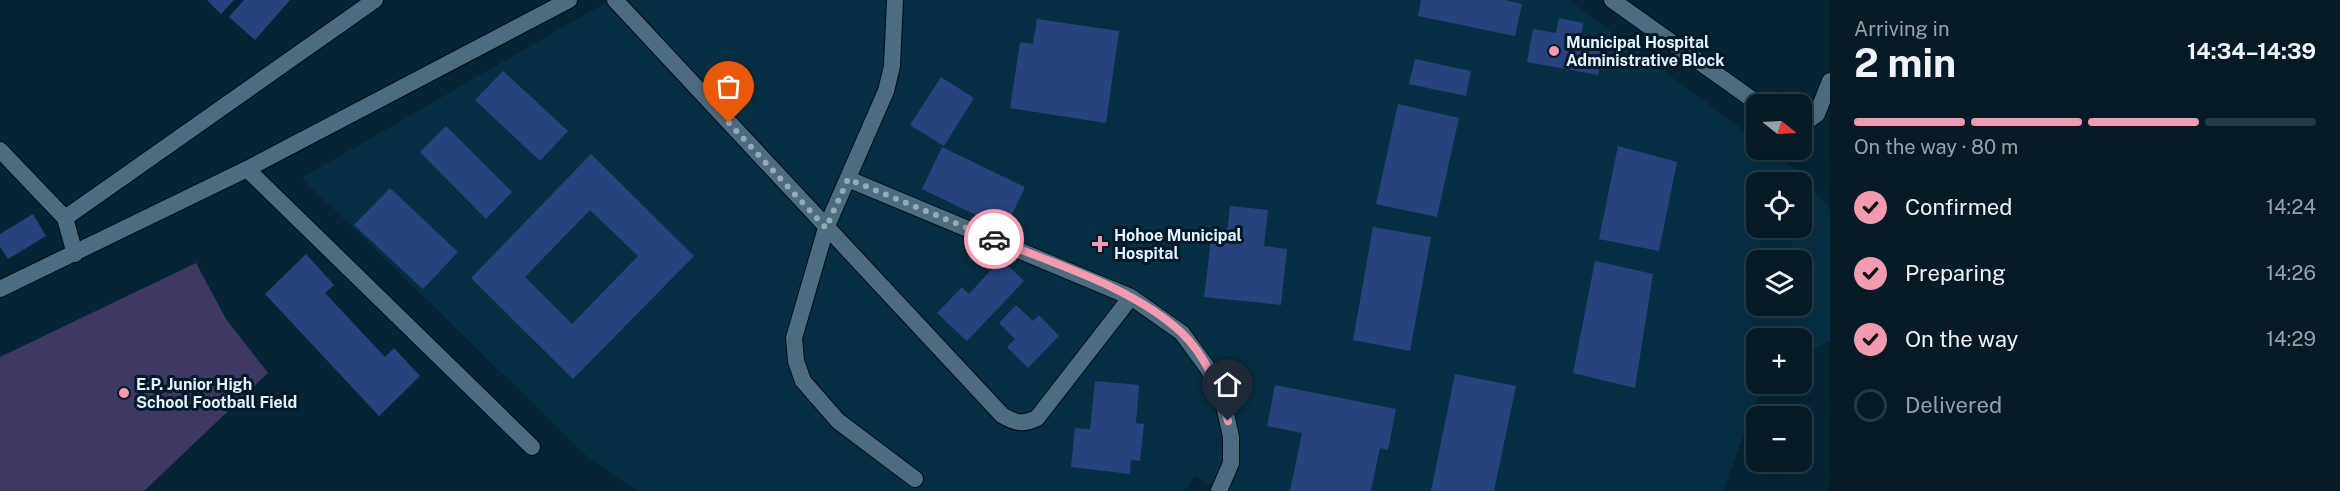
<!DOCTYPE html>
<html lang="en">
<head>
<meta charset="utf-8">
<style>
	body { margin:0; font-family:"Public Sans",sans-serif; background:#0d242f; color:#f1f3f6; height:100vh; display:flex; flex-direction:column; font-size:22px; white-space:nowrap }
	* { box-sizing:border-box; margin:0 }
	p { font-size:20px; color:#97a1a7 }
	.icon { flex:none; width:33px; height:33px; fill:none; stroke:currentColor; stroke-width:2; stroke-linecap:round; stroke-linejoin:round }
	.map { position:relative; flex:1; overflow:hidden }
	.drawer { display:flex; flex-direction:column; background:#041b27; width:510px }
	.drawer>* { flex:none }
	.needle { width:39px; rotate:108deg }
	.controls { position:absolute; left:1746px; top:94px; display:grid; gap:12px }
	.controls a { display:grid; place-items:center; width:66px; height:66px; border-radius:12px; background:#041b27; box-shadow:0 6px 24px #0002,0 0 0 2px #253944; font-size:30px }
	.pin { position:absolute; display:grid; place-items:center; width:51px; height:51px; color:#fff; margin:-62px -26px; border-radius:50% 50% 50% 0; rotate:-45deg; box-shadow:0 0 6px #0007 }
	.pin .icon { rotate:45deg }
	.courier { position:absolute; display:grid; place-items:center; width:60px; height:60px; margin:-30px; border:4px solid #f29ab0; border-radius:50%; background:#fff; color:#222; box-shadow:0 2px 8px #0007 }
	.summary em { font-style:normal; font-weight:700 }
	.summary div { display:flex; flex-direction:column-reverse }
	.summary { display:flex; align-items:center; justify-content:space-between; height:102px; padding:0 24px }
	h1 { font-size:39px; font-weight:700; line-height:45px }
	.bar { display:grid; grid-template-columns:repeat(4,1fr); gap:9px 6px; align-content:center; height:72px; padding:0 24px }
	.bar i { height:8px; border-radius:4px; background:#253944 }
	.bar .on { background:#f29ab0 }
	.bar p { grid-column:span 4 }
	ol { padding:0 24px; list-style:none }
	li { display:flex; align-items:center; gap:18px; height:66px }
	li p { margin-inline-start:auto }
	li .icon { padding:6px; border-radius:50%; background:#f29ab0; color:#111; stroke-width:4 }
	li:last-child { color:#97a1a7 }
	li i { width:33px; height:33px; border:3px solid #253944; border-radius:50% }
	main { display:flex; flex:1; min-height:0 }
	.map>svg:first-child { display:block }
	.built { fill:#072f43; fill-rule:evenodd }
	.green { fill:#3e3962 }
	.building { fill:#27437e; fill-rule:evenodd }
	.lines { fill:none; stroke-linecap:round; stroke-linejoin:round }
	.minor-casing { stroke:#000c18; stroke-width:18 }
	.minor { stroke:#4e6c7f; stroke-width:16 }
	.done { stroke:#95abb7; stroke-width:6; stroke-dasharray:0 10.8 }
	.route { stroke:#f29ab0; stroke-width:8 }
	.poi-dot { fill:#f29ab0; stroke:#001a2a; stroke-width:2 }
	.labels { text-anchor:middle; stroke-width:6; stroke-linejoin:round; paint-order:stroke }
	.poi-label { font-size:16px; font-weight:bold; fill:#e2f3fe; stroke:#001a2a; text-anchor:start }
</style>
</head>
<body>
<main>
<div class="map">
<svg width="1830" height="491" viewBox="0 0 1830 491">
	<rect width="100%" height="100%" fill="#062434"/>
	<path class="built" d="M 610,0 L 1569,0 L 1756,140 L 1756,150 L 1769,150 L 1794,168 L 1830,209 L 1830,341 L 1802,355 L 1802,339 L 1756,339 L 1756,384 L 1763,384 L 1723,491 L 1223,491 L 1195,476 L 1185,491 L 637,491 L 589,458 L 302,178 ZM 1756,183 L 1802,183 L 1802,228 L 1756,228 ZM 1756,261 L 1802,261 L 1802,306 L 1756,306 Z"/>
	<path class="green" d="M 196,263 L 226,319 L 268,373 L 144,491 L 0,491 L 0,357 Z"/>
	<path class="building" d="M 207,0 L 234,0 L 221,14 Z
		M 244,0 L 290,0 L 255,40 L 229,17 Z
		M 1421,0 L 1505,0 L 1522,4 L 1515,36 L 1418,16 Z
		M 1559,18 L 1583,23 L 1581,37 L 1604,41 L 1598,75 L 1527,62 L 1533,29 L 1556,33 Z
		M 1037,19 L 1119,31 L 1106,123 L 1010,108 L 1020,42 L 1033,44 Z
		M 1415,59 L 1471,71 L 1466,96 L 1409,84 Z
		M 503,71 L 568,131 L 540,161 L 475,100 Z
		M 941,77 L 974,98 L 944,146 L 910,125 Z
		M 1398,104 L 1459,118 L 1437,217 L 1376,204 Z
		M 446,126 L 512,192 L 486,219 L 420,152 Z
		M 1618,146 L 1677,162 L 1659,251 L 1599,239 Z
		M 942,147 L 1025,187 L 1005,229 L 922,189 Z
		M 591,154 L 694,256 L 573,379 L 471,278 ZM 590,210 L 638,256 L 572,324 L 525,277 Z
		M 390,188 L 458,252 L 423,289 L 354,225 Z
		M 1230,206 L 1268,210 L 1264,246 L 1287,249 L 1281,305 L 1204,297 L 1211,240 L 1226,242 Z
		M 33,214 L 46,236 L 8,259 L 0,247 L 0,234 Z
		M 1373,227 L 1431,237 L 1410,351 L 1353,340 Z
		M 306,254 L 334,285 L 325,293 L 385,357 L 394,348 L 420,376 L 379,416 L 265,294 Z
		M 1001,259 L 1024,281 L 967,341 L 937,313 L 962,287 L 969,294 Z
		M 1595,261 L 1653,274 L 1635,388 L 1573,373 Z
		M 1016,305 L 1033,321 L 1039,315 L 1059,336 L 1028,368 L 1007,347 L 1015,339 L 999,323 Z
		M 1455,374 L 1516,386 L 1494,491 L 1431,491 Z
		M 1095,381 L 1139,385 L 1136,423 L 1144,424 L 1140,461 L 1131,460 L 1130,474 L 1071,467 L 1075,428 L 1090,429 Z
		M 1275,385 L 1396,409 L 1388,450 L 1380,448 L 1371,491 L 1290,491 L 1302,433 L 1267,426 Z"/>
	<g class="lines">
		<defs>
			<path id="minor" d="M 615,0 L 1002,415 C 1015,423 1023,425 1037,418 L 1131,297
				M 895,0 L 892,66 L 886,91 L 826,228 L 794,338 L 796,361 L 803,381 L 838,421 L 915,479
				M 1612,0 L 1760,105
				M 1802,125 L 1817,114 L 1830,81
				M 0,150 L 65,218 L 75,254
				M 247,169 L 532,447
				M 848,179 L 1131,297 L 1182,333 L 1209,370 L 1224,405 L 1231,437 L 1231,463 L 1219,491
				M 65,218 L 375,0
				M 0,289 L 247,169 L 569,0"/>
		</defs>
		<use href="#minor" class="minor-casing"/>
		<use href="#minor" class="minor"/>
	</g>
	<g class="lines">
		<path class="done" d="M 729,123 L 826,228 L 848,179 L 994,239"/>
		<path class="route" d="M 994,239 C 1054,264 1133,287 1182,333 C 1205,355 1221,391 1228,421"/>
	</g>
	<g class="poi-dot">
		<circle cx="1554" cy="51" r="6"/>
		<path d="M1097 235h6v6h6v6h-6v6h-6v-6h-6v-6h6z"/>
		<circle cx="124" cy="393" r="6"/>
	</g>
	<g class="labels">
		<g class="poi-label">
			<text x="1566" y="48">Municipal Hospital<tspan x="1566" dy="18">Administrative Block</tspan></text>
			<text x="1114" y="241">Hohoe Municipal<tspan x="1114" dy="18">Hospital</tspan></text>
			<text x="136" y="390">E.P. Junior High<tspan x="136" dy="18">School Football Field</tspan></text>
		</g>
	</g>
</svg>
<div class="controls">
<a><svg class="needle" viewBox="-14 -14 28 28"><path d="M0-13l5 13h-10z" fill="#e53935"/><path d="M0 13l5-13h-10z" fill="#97a1a7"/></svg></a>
<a><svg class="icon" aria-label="locate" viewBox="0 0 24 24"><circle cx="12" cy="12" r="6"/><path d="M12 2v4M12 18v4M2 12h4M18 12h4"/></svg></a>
<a><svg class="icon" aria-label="layers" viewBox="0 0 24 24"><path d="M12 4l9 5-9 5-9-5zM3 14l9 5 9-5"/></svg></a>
<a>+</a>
<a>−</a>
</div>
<div class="pin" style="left:729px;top:123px;background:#ea580c"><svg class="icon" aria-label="bag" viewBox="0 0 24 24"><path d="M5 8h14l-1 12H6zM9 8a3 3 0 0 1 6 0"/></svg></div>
<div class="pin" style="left:1228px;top:421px;background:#1f2937"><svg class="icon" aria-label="home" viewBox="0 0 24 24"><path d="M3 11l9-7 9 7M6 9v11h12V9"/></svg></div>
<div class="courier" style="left:994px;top:239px"><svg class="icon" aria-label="car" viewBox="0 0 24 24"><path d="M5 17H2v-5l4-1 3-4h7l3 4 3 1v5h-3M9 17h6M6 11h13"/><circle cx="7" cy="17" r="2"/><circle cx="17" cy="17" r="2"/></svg></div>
</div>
<section class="drawer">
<div class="summary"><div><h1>2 min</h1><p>Arriving in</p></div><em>14:34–14:39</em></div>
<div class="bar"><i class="on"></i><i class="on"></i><i class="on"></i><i></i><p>On the way · 80 m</p></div>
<ol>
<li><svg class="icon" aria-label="check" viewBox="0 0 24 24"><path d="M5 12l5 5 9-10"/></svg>Confirmed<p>14:24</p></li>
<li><svg class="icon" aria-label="check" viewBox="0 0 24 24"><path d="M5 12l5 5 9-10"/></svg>Preparing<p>14:26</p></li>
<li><svg class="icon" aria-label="check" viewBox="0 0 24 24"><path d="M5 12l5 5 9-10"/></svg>On the way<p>14:29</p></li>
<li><i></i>Delivered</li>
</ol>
</section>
</main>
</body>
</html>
